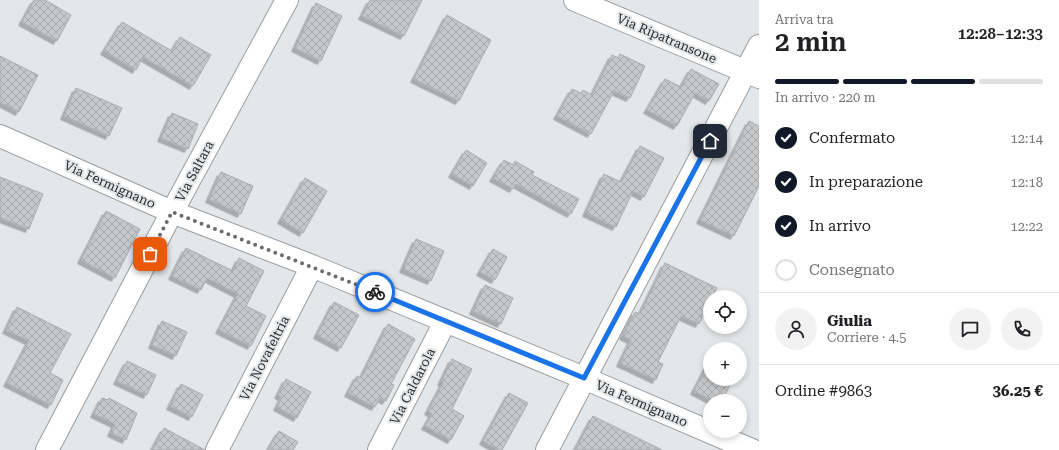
<!DOCTYPE html>
<html lang="it">
<head>
<meta charset="utf-8">
<style>
	body { margin:0; font-family:"Roboto Serif",serif; background:#f2f2f2; color:#202124; height:100vh; display:flex; flex-direction:column; font-size:15px; white-space:nowrap }
	* { box-sizing:border-box; margin:0 }
	p { font-size:13px; color:#757577 }
	.icon { flex:none; width:22px; height:22px; fill:none; stroke:currentColor; stroke-width:2; stroke-linecap:round; stroke-linejoin:round }
	.map { position:relative; flex:1; overflow:hidden }
	.sheet { display:flex; flex-direction:column; background:#fff; width:300px }
	.sheet>* { flex:none }
	.buttons { position:absolute; left:703px; top:290px; display:grid; gap:8px }
	.buttons a { display:grid; place-items:center; width:44px; height:44px; border-radius:50%; background:#fff; box-shadow:0 2px 6px #0003; font-size:20px }
	.pin { position:absolute; display:grid; place-items:center; width:34px; height:34px; color:#fff; margin:-17px; border-radius:8px; box-shadow:0 2px 6px #0006 }
	.courier { position:absolute; display:grid; place-items:center; width:40px; height:40px; margin:-20px; border:3px solid #1a73e8; border-radius:50%; background:#fff; color:#222; box-shadow:0 1px 5px #0007 }
	.head em { font-style:normal; font-weight:600 }
	.head div { display:flex; flex-direction:column-reverse }
	.head { display:flex; align-items:center; justify-content:space-between; height:68px; padding:0 16px }
	h1 { font-size:26px; font-weight:600; line-height:30px }
	.bar { display:grid; grid-template-columns:repeat(4,1fr); gap:6px 4px; align-content:center; height:48px; padding:0 16px }
	.bar i { height:5px; border-radius:3px; background:#e0e0e0 }
	.bar .selected { background:#111827 }
	.bar p { grid-column:span 4 }
	.line { display:flex; align-items:center; gap:10px; padding:0 16px; border-top:1px solid #e0e0e0 }
	.line div { flex:1 }
	.round { display:grid; place-items:center; flex:none; width:42px; height:42px; border-radius:21px; background:#f2f2f2 }
	ol { padding:0 16px; list-style:none }
	li { display:flex; align-items:center; gap:12px; height:44px }
	li p { margin-inline-start:auto }
	li .icon { padding:4px; border-radius:50%; background:#111827; color:#fff; stroke-width:4 }
	li:last-child { color:#757577 }
	li i { width:22px; height:22px; border:2px solid #e0e0e0; border-radius:50% }
	main { display:flex; flex:1; min-height:0 }
	.map>svg:first-child { display:block }
	.building { fill:url(#building-cross-hatch); stroke:#a9abad; filter:url(#shadow) }
	.lines { fill:none; stroke-linecap:round; stroke-linejoin:round }
	.minor-casing { stroke:#999b9d; stroke-width:24 }
	.minor { stroke:#fff; stroke-width:22 }
	.done { stroke:#6a6c6e; stroke-width:4; stroke-dasharray:0 7.2 }
	.route { stroke:#1a73e8; stroke-width:5 }
	.labels { text-anchor:middle; stroke-width:4; stroke-linejoin:round; paint-order:stroke }
	.street-label { font-size:13px; fill:#292a2b; stroke:#e4e7e9 }
</style>
</head>
<body>
<main>
<div class="map">
<svg width="759" height="450" viewBox="0 0 759 450">
	<defs>
		<pattern id="building-cross-hatch" width="8" height="8" patternUnits="userSpaceOnUse"><rect width="8" height="8" fill="#c5c7c9"/><path d="M0 0l8 8M0 8l8-8" fill="none" stroke="#a9abad"/></pattern>
		<filter id="shadow"><feDropShadow dx="-3.5" dy="3.5" stdDeviation="0" flood-color="#0004"/></filter>
	</defs>
	<rect width="100%" height="100%" fill="#e4e7e9"/>
	<path class="building" d="M 34,0 L 45,0 L 71,15 L 57,41 L 22,22 Z
		M 370,0 L 422,0 L 404,36 L 362,16 Z
		M 316,3 L 342,16 L 321,61 L 295,48 Z
		M 447,15 L 491,40 L 459,101 L 414,79 Z
		M 122,22 L 172,51 L 180,37 L 211,55 L 193,86 L 143,57 L 136,70 L 104,51 Z
		M 620,54 L 645,66 L 630,98 L 614,91 L 591,134 L 557,116 L 572,89 L 581,93 L 583,90 L 592,95 L 612,55 L 618,58 Z
		M 0,56 L 38,75 L 19,112 L 0,102 Z
		M 691,69 L 719,84 L 709,101 L 695,93 L 677,126 L 647,110 L 665,79 L 681,87 Z
		M 76,88 L 122,108 L 109,136 L 64,116 Z
		M 172,113 L 198,124 L 188,149 L 161,138 Z
		M 749,121 L 759,126 L 759,186 L 734,236 L 700,220 Z
		M 640,146 L 664,158 L 644,197 L 633,191 L 616,227 L 586,213 L 604,174 L 621,182 Z
		M 466,150 L 487,163 L 473,186 L 452,174 Z
		M 504,160 L 513,165 L 515,161 L 534,172 L 532,175 L 579,199 L 571,214 L 516,184 L 513,189 L 493,178 Z
		M 221,172 L 253,186 L 241,214 L 209,199 Z
		M 0,177 L 43,194 L 29,229 L 0,218 Z
		M 305,178 L 327,191 L 303,233 L 281,220 Z
		M 106,211 L 140,229 L 115,278 L 81,260 Z
		M 416,239 L 444,251 L 431,281 L 403,269 Z
		M 186,248 L 233,271 L 239,258 L 264,271 L 246,306 L 266,316 L 251,346 L 219,330 L 238,294 L 207,278 L 201,290 L 172,276 Z
		M 493,249 L 507,257 L 495,280 L 480,272 Z
		M 665,263 L 717,288 L 712,297 L 710,297 L 710,302 L 699,324 L 681,316 L 658,362 L 663,364 L 656,380 L 620,363 L 631,340 L 623,336 L 635,312 L 640,314 Z
		M 485,285 L 513,298 L 501,324 L 473,311 Z
		M 334,302 L 359,315 L 341,348 L 317,335 Z
		M 17,307 L 71,334 L 50,373 L 63,380 L 51,405 L 7,383 L 29,341 L 6,330 Z
		M 162,321 L 187,332 L 176,356 L 152,345 Z
		M 388,324 L 415,339 L 391,384 L 394,385 L 386,401 L 380,398 L 375,407 L 348,393 L 357,376 L 361,378 Z
		M 452,359 L 472,369 L 452,409 L 464,416 L 451,440 L 425,426 L 432,414 L 428,411 L 443,383 L 441,382 Z
		M 710,360 L 710,379 L 733,379 L 722,401 L 713,401 L 694,391 Z
		M 127,361 L 156,375 L 147,395 L 117,381 Z
		M 286,379 L 311,392 L 297,418 L 277,407 L 282,397 L 278,395 Z
		M 181,384 L 203,395 L 192,417 L 170,406 Z
		M 509,393 L 528,403 L 502,450 L 499,450 L 483,441 Z
		M 102,398 L 108,400 L 109,398 L 137,413 L 126,440 L 111,433 L 115,424 L 94,414 Z
		M 593,416 L 662,450 L 575,450 Z
		M 164,428 L 205,450 L 152,450 Z
		M 279,431 L 298,442 L 293,450 L 268,450 Z"/>
	<g class="lines">
		<defs>
			<path id="minor" d="M 575,0 L 759,77
				M 0,136 L 172,212 L 312,266 L 584,378 L 752,450
				M 47,450 L 172,212 L 287,0
				M 217,450 L 312,266
				M 379,450 L 445,322
				M 547,450 L 759,46"/>
		</defs>
		<use href="#minor" class="minor-casing"/>
		<use href="#minor" class="minor"/>
	</g>
	<g class="lines">
		<path class="done" d="M 150,254 L 172,212 L 375,292"/>
		<path class="route" d="M 375,292 L 584,378 L 710,141"/>
	</g>
	<g class="labels">
		<g class="street-label">
			<text transform="translate(667 38) rotate(23)" y="5">Via Ripatransone</text>
			<text transform="translate(194 171) rotate(-62)" y="5">Via Saltara</text>
			<text transform="translate(110 184) rotate(24)" y="5">Via Fermignano</text>
			<text transform="translate(264 358) rotate(-63)" y="5">Via Novafeltria</text>
			<text transform="translate(412 386) rotate(-63)" y="5">Via Caldarola</text>
			<text transform="translate(642 403) rotate(23)" y="5">Via Fermignano</text>
		</g>
	</g>
</svg>
<div class="buttons">
<a><svg class="icon" aria-label="locate" viewBox="0 0 24 24"><circle cx="12" cy="12" r="6"/><path d="M12 2v4M12 18v4M2 12h4M18 12h4"/></svg></a>
<a>+</a>
<a>−</a>
</div>
<div class="pin" style="left:150px;top:254px;background:#ea580c"><svg class="icon" aria-label="bag" viewBox="0 0 24 24"><path d="M5 8h14l-1 12H6zM9 8a3 3 0 0 1 6 0"/></svg></div>
<div class="pin" style="left:710px;top:141px;background:#1f2937"><svg class="icon" aria-label="home" viewBox="0 0 24 24"><path d="M3 11l9-7 9 7M6 9v11h12V9"/></svg></div>
<div class="courier" style="left:375px;top:292px"><svg class="icon" aria-label="bike" viewBox="0 0 24 24"><circle cx="6" cy="16" r="4"/><circle cx="18" cy="16" r="4"/><path d="M6 16l4-8h5l3 8M10 8l3 8H6M13 5h3"/></svg></div>
</div>
<section class="sheet">
<div class="head"><div><h1>2 min</h1><p>Arriva tra</p></div><em>12:28–12:33</em></div>
<div class="bar"><i class="selected"></i><i class="selected"></i><i class="selected"></i><i></i><p>In arrivo · 220 m</p></div>
<ol>
<li><svg class="icon" aria-label="check" viewBox="0 0 24 24"><path d="M5 12l5 5 9-10"/></svg>Confermato<p>12:14</p></li>
<li><svg class="icon" aria-label="check" viewBox="0 0 24 24"><path d="M5 12l5 5 9-10"/></svg>In preparazione<p>12:18</p></li>
<li><svg class="icon" aria-label="check" viewBox="0 0 24 24"><path d="M5 12l5 5 9-10"/></svg>In arrivo<p>12:22</p></li>
<li><i></i>Consegnato</li>
</ol>
<div class="line" style="height:72px"><a class="round"><svg class="icon" aria-label="person" viewBox="0 0 24 24"><circle cx="12" cy="8" r="4"/><path d="M4 21q1-7 8-7t8 7"/></svg></a><div><b>Giulia</b><p>Corriere · 4.5</p></div><a class="round"><svg class="icon" aria-label="chat" viewBox="0 0 24 24"><path d="M4 5h16v11H9l-5 4z"/></svg></a><a class="round"><svg class="icon" aria-label="phone" viewBox="0 0 24 24"><path d="M5 4h4l2 5-3 2q2 4 5 5l2-3 5 2v4C11 20 4 13 5 4z"/></svg></a></div>
<div class="line" style="height:52px"><div>Ordine #9863</div><b>36.25 €</b></div>
</section>
</main>
</body>
</html>
